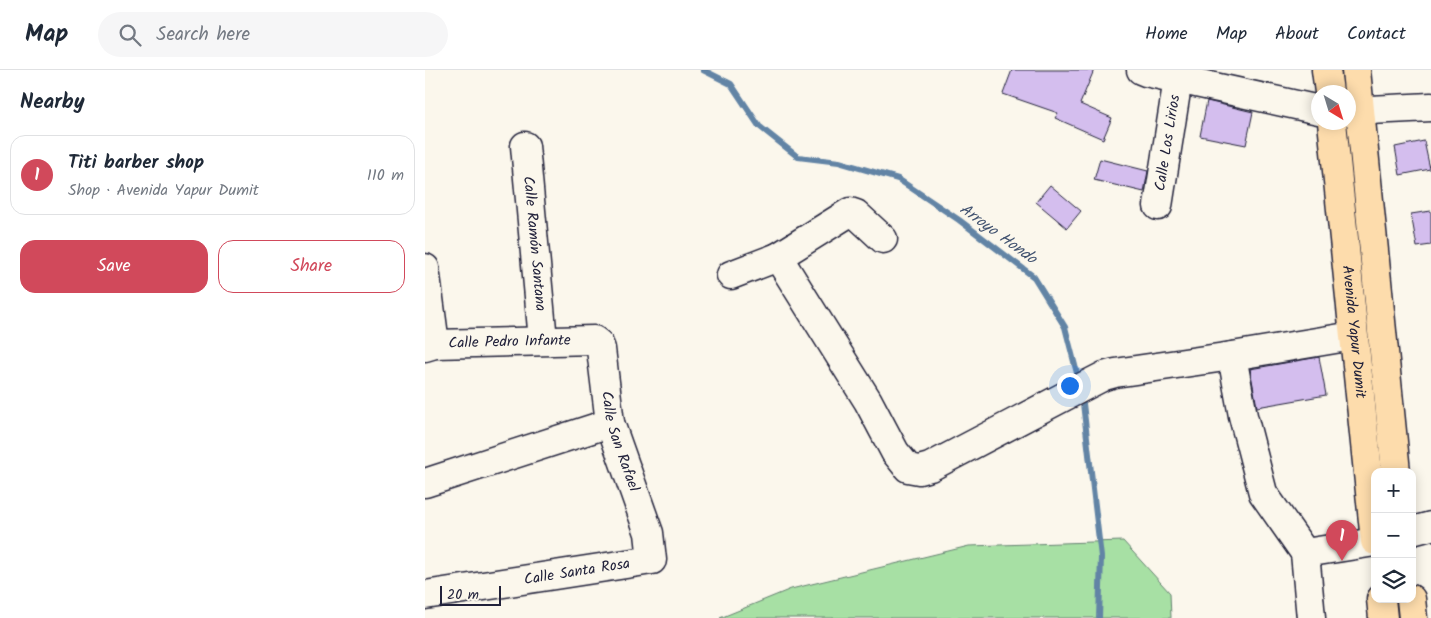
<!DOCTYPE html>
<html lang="en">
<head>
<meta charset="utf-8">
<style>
	body { margin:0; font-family:Kalam,sans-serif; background:#f6f6f7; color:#1f2937 }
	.controls { position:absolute; right:15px; bottom:15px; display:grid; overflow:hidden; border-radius:10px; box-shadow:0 2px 12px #0003 }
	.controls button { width:45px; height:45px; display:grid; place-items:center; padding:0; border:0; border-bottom:1px solid #e0e1e3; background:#fff; color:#1f2937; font:25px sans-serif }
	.compass { position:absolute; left:886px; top:15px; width:45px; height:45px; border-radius:50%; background:#fff; box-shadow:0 2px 12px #0003; rotate:142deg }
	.scale { position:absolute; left:15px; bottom:12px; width:61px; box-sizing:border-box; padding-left:5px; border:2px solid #22223b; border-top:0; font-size:14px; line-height:18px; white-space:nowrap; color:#22223b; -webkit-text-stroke:4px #fbf7ec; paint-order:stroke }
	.you { position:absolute; left:644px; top:315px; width:18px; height:18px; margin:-12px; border:4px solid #fff; border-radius:50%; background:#1a73e8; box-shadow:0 0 0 8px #1a73e833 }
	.badge { display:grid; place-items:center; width:32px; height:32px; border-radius:50%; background:#d1495b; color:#fff; font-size:16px; font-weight:700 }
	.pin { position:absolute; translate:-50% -41px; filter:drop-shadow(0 1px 2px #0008) }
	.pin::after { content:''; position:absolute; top:26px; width:18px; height:15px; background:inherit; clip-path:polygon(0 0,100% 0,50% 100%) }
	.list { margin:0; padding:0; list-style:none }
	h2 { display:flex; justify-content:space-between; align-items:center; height:65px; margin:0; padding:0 20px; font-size:21px }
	h2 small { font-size:16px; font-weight:400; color:#747a83 }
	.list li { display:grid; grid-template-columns:32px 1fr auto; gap:15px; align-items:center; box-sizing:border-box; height:80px; margin:0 10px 10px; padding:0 10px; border:1px solid #e0e1e3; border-radius:15px }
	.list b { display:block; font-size:19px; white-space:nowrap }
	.list p { margin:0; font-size:16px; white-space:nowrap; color:#747a83 }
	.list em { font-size:16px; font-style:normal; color:#747a83 }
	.actions { display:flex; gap:10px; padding:15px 20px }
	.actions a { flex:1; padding:11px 0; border:1px solid #d1495b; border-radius:15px; text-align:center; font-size:18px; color:#d1495b }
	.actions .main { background:#d1495b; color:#fff }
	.icon { flex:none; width:28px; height:28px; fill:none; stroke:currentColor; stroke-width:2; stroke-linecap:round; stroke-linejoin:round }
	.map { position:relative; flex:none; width:1006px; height:548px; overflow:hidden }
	header { display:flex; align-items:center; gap:30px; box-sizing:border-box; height:70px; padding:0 25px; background:#fff; border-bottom:1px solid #e0e1e3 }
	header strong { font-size:24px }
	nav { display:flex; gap:28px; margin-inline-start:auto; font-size:18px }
	.search { width:350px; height:45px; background:#f6f6f7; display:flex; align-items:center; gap:12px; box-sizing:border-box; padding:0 18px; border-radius:28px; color:#747a83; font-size:19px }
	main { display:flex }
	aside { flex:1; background:#fff }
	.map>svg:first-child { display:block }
</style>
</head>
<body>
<header>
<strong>Map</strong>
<div class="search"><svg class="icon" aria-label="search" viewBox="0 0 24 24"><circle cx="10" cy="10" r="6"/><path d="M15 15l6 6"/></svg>Search here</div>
<nav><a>Home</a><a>Map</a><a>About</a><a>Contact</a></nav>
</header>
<main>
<aside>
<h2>Nearby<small></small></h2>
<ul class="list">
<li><span class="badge">1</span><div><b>Titi barber shop</b><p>Shop · Avenida Yapur Dumit</p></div><em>110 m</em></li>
</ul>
<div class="actions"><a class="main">Save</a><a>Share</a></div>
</aside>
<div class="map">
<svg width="1006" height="548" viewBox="0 0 1006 548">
	<rect width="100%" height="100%" fill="#fbf7ec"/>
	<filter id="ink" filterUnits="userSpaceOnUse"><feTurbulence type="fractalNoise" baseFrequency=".02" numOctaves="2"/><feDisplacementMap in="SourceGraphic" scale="10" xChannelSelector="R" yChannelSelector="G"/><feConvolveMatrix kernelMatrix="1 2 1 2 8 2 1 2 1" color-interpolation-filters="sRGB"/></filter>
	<g filter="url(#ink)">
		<path fill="#a7e0a4" stroke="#648170" d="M698,471L745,523L746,548H295L366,519L544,476Z"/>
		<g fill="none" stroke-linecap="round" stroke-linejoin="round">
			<path stroke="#6284a5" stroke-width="6" d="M278,0L306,14L334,56L373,87L414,92L473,109L534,150L609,207L640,257L654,311
				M657,325L676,487L674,548"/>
		</g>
		<path fill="#d4beee" stroke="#22223b" d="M587,0H669L655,34L687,48L678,69L630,48L633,43L578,24Z
			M782,31L828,42L821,75L775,66Z
			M999,71L1005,99L975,105L970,77Z
			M675,89L723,101L719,122L669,110Z
			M625,115L656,141L642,158L611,132Z
			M1006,141V175L992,177L986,144Z
			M894,287L901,325L832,337L825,299Z"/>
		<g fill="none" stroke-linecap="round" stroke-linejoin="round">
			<g stroke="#22223b" stroke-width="31">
				<g id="minor">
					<path d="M716,0L721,2L894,40"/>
					<path d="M924,41L1006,37"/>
					<path id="s1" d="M100,76L118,270"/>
					<path id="s2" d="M733,136L753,9"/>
					<path d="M353,187L425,142L431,144L458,169"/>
					<path d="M0,198L10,274"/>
					<path d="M306,205L353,187L443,331L470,382L483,398L494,400L505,397L646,323L679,306L690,303L807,286L928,266"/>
					<path id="s3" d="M0,277L10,274L169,270L174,274L176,279L185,353L224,463L227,490L0,525"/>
					<path d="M807,286L818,346L838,423L880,483"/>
					<path d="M0,413L185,353"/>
					<path d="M987,461L1006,456"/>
					<path d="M886,548L880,483L950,472"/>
				</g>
			</g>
			<g stroke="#22223b" stroke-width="31">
				<g id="major">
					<path d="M901,0L904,22"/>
					<path d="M931,0L971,402"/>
					<path id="s4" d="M907,52L950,471"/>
					<path d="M956,529L958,548"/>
					<path d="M986,529L988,548"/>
				</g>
			</g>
			<use href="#minor" stroke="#fbf7ec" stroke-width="28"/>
			<use href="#major" stroke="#fddcac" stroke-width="28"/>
		</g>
	</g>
	<g text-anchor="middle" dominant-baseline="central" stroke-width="4" stroke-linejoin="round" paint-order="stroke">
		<g font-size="15" fill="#22223b" stroke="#fbf7ec">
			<text stroke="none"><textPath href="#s2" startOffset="64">Calle Los Lirios</textPath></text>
			<text stroke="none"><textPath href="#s1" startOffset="98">Calle Ramón Santana</textPath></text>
			<text stroke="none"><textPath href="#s4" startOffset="211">Avenida Yapur Dumit</textPath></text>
			<text stroke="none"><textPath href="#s3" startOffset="85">Calle Pedro Infante</textPath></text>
			<text stroke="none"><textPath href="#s3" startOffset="276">Calle San Rafael</textPath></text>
			<text transform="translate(152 502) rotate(-9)">Calle Santa Rosa</text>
		</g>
		<g font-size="16" font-style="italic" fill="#425370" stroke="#fbf7ec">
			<text transform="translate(573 164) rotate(36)">Arroyo Hondo</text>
		</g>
	</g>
</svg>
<div class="controls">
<button>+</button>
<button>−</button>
<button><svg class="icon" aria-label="layers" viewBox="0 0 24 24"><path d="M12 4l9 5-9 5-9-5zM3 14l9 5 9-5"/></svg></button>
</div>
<svg class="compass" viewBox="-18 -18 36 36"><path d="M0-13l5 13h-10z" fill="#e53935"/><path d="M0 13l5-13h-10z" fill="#747a83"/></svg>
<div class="scale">20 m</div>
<div class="you"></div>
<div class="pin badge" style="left:917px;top:491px">1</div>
</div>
</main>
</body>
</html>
